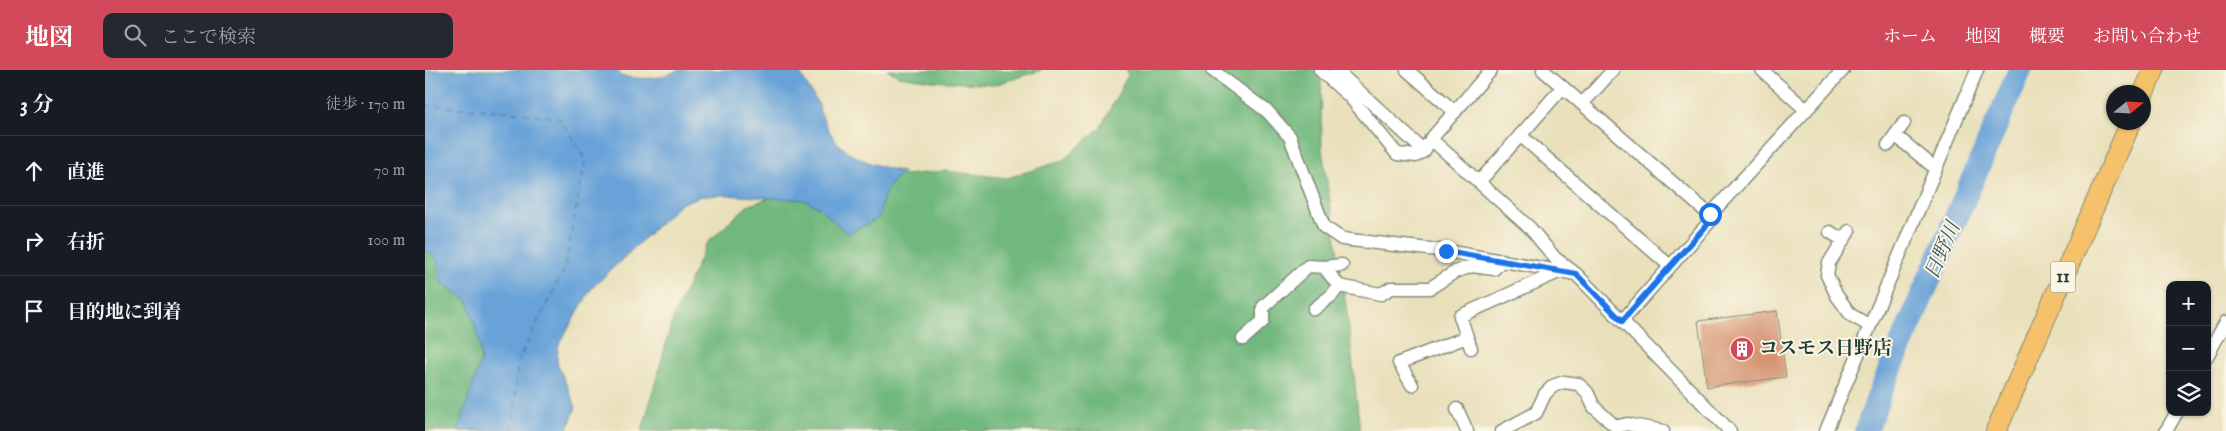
<!DOCTYPE html>
<html lang="ja">
<head>
<meta charset="utf-8">
<style>
	body { margin:0; font-family:"IM FELL English","Noto Serif JP",serif; background:#242831; color:#f1f3f6 }
	.controls { position:absolute; right:15px; bottom:15px; display:grid; overflow:hidden; border-radius:10px; box-shadow:0 1px 4px #0004 }
	.controls button { width:45px; height:45px; display:grid; place-items:center; padding:0; border:0; border-bottom:1px solid #363941; background:#171b24; color:#f1f3f6; font:25px sans-serif }
	.compass { position:absolute; left:1681px; top:15px; width:45px; height:45px; border-radius:50%; background:#171b24; box-shadow:0 1px 4px #0004; rotate:72deg }
	.stop { position:absolute; width:15px; height:15px; margin:-11px; border:4px solid #1a73e8; border-radius:50%; background:#fff }
	.stop.end { background:#1a73e8; border-color:#fff; box-shadow:0 1px 5px #0008 }
	.list { margin:0; padding:0; list-style:none }
	h2 { display:flex; justify-content:space-between; align-items:center; height:65px; margin:0; padding:0 20px; font-size:21px }
	h2 small { font-size:16px; font-weight:400; color:#9ea1a6 }
	.list li { display:grid; grid-template-columns:32px 1fr auto; gap:15px; align-items:center; box-sizing:border-box; height:70px; padding:0 20px; border-top:1px solid #363941 }
	.list b { display:block; font-size:19px; white-space:nowrap }
	.list em { font-size:16px; font-style:normal; color:#9ea1a6 }
	.icon { flex:none; width:28px; height:28px; fill:none; stroke:currentColor; stroke-width:2; stroke-linecap:round; stroke-linejoin:round }
	.map { position:relative; flex:none; width:1801px; height:361px; overflow:hidden }
	header { display:flex; align-items:center; gap:30px; box-sizing:border-box; height:70px; padding:0 25px; background:#d1495b; color:#fff }
	header strong { font-size:24px }
	nav { display:flex; gap:28px; margin-inline-start:auto; font-size:18px }
	.search { width:350px; height:45px; background:#242831; display:flex; align-items:center; gap:12px; box-sizing:border-box; padding:0 18px; border-radius:10px; color:#9ea1a6; font-size:19px }
	main { display:flex }
	aside { flex:1; background:#171b24 }
	.map>svg:first-child { display:block }
</style>
</head>
<body>
<header>
<strong>地図</strong>
<div class="search"><svg class="icon" aria-label="search" viewBox="0 0 24 24"><circle cx="10" cy="10" r="6"/><path d="M15 15l6 6"/></svg>ここで検索</div>
<nav><a>ホーム</a><a>地図</a><a>概要</a><a>お問い合わせ</a></nav>
</header>
<main>
<aside>
<h2>3 分<small>徒歩 · 170 m</small></h2>
<ul class="list">
<li><svg class="icon" aria-label="ahead" viewBox="0 0 24 24"><path d="M12 20V5M6 11l6-6 6 6"/></svg><div><b>直進</b></div><em>70 m</em></li>
<li><svg class="icon" aria-label="right" viewBox="0 0 24 24"><path d="M7 20v-9h11M14 6l5 5-5 5"/></svg><div><b>右折</b></div><em>100 m</em></li>
<li><svg class="icon" aria-label="arrive" viewBox="0 0 24 24"><path d="M6 21V4h12l-3 4 3 4H6"/></svg><div><b>目的地に到着</b></div></li>
</ul>
</aside>
<div class="map">
<svg width="1801" height="361" viewBox="0 0 1801 361">
	<rect width="100%" height="100%" fill="#fcf5e5"/>
	<filter id="ink" filterUnits="userSpaceOnUse"><feTurbulence type="fractalNoise" baseFrequency=".02" numOctaves="2"/><feDisplacementMap in="SourceGraphic" scale="10" xChannelSelector="R" yChannelSelector="G"/><feConvolveMatrix kernelMatrix="1 2 1 2 8 2 1 2 1" color-interpolation-filters="sRGB"/></filter>
	<filter id="wash" filterUnits="userSpaceOnUse"><feTurbulence type="fractalNoise" baseFrequency=".0096" numOctaves="4" result="noise"/><feDisplacementMap in="SourceGraphic" scale="20" xChannelSelector="R" yChannelSelector="G"/><feGaussianBlur stdDeviation="1.12" result="paint"/><feColorMatrix in="noise" values="0 0 0 0 0 0 0 0 0 0 0 0 0 0 0 0 0 1.4 0 .05"/><feComposite in="paint" operator="in"/></filter>
	<g filter="url(#wash)">
		<rect width="100%" height="100%" fill="#e9e0bb"/>
		<path fill="#71b87e" stroke="#487a59" d="M462,0H617L569,15L507,11L474,6Z
			M701,0H890L896,11L897,79L923,249L935,361H217L248,248L282,173L322,136L379,115L520,101L582,108L637,91L675,58L703,5Z
			M105,111L43,361H0V127Z"/>
		<path fill="#67a2d8" stroke="#437086" d="M0,0H193L195,6C216,9 234,11 252,0H373L395,37L394,40C399,50 404,63 411,71C429,91 454,96 478,102C460,116 458,125 454,148L422,164L395,138L380,130L298,125L277,126L255,134L166,219L133,276L132,292L151,337L142,361H33L56,289L54,270L43,231L16,213L12,190L0,178Z"/>
		<g fill="none" stroke-linecap="round" stroke-linejoin="round">
			<path stroke="#67a2d8" stroke-width="24" d="M1441,361L1455,323L1595,0"/>
			<path stroke="#355b65" stroke-width="1" stroke-dasharray="6 5" stroke-linecap="butt" d="M0,35L89,42L134,48L161,89L139,200L93,291L88,361"/>
		</g>
		<g id="blocks">
			<path fill="#d69573" d="M1352,241L1361,307L1282,317L1273,251Z"/>
		</g>
	</g>
	<g filter="url(#ink)">
		<use href="#blocks" fill-opacity="0" stroke="#848e78" stroke-width="1"/>
		<g fill="none" stroke-linecap="round" stroke-linejoin="round">
			<g stroke="#848e78" stroke-width="15">
				<path id="minor" d="M787,0L843,42L865,67L899,157L917,169L1021,181L1151,204
					M895,0L925,27L972,84L991,86L999,81
					M911,0L999,81L1006,69L1066,0
					M982,0L1030,42
					M1118,0L1285,145
					M1337,0L1381,40
					M1157,34L1188,0
					M1095,65L1245,196
					M1470,65L1511,99
					M1006,69L1105,158L1130,188L1151,204L1305,361
					M1463,75L1479,53
					M1054,112L1138,17
					M1424,161L1404,193L1402,205L1412,226L1426,245L1445,256
					M1405,162L1418,170
					M899,197L917,195
					M889,239L907,225L914,216L956,224L966,218H1005L1030,202L1047,196L1069,199L1077,190
					M1197,251L1288,148L1285,145L1418,0
					M1042,267L1035,246L1136,201
					M818,269L838,251V237L883,196L899,197L914,216
					M1782,286L1801,252
					M987,315L974,293L1042,267L1046,278
					M1032,339L1042,361
					M1077,361L1111,343L1120,324L1128,316L1139,312L1153,314L1162,322L1169,337L1191,357L1202,354L1238,361
					M1401,361L1552,0
					M1741,361L1752,342"/>
			</g>
			<g stroke="#848e78" stroke-width="22">
				<path id="primary" d="M1718,24L1729,0
					M1571,361L1706,52"/>
			</g>
			<use href="#minor" stroke="#fff" stroke-width="12"/>
			<use href="#primary" stroke="#f5c16b" stroke-width="20"/>
		</g>
	</g>
	<g fill="none" stroke-linecap="round" stroke-linejoin="round" filter="url(#ink)">
		<path stroke="#1a73e8" stroke-width="6" d="M1021,181L1151,204L1197,251L1288,148L1285,144"/>
	</g>
	<defs>
		<g id="building-disc" transform="scale(1.25)"><circle r="9.5" fill="#d1495b" stroke="#fcf5e5"/><path d="M-4-6H4V6H1V3H-1V6H-4ZM-2.5-4.3h1.7v1.8h-1.7ZM.8-4.3h1.7v1.8H.8ZM-2.5-1h1.7V.8h-1.7ZM.8-1h1.7V.8H.8Z" fill="#fff"/></g>
	</defs>
	<g fill-rule="evenodd">
		<use href="#building-disc" x="1317" y="279"/>
	</g>
	<g text-anchor="middle" dominant-baseline="central" stroke-width="4" stroke-linejoin="round" paint-order="stroke">
		<rect fill="#fcf5e5" stroke="#617469" stroke-width="1" x="1625.5" y="191.5" width="25" height="31" rx="4"/>
		<g font-size="18" font-weight="bold" fill="#1f3d34">
			<text x="1638" y="207">11</text>
		</g>
		<g font-size="19" font-weight="bold" fill="#1f3d34" stroke="#fcf5e5" text-anchor="start">
			<text x="1334" y="279">コスモス日野店</text>
		</g>
		<g font-size="20" font-style="italic" fill="#355b65" stroke="#fcf5e5">
			<text transform="translate(1518 181) rotate(-67)">日野川</text>
		</g>
	</g>
</svg>
<div class="controls">
<button>+</button>
<button>−</button>
<button><svg class="icon" aria-label="layers" viewBox="0 0 24 24"><path d="M12 4l9 5-9 5-9-5zM3 14l9 5 9-5"/></svg></button>
</div>
<svg class="compass" viewBox="-18 -18 36 36"><path d="M0-13l5 13h-10z" fill="#e53935"/><path d="M0 13l5-13h-10z" fill="#9ea1a6"/></svg>
<div class="stop" style="left:1285px;top:144px"></div>
<div class="stop end" style="left:1021px;top:181px"></div>
</div>
</main>
</body>
</html>
